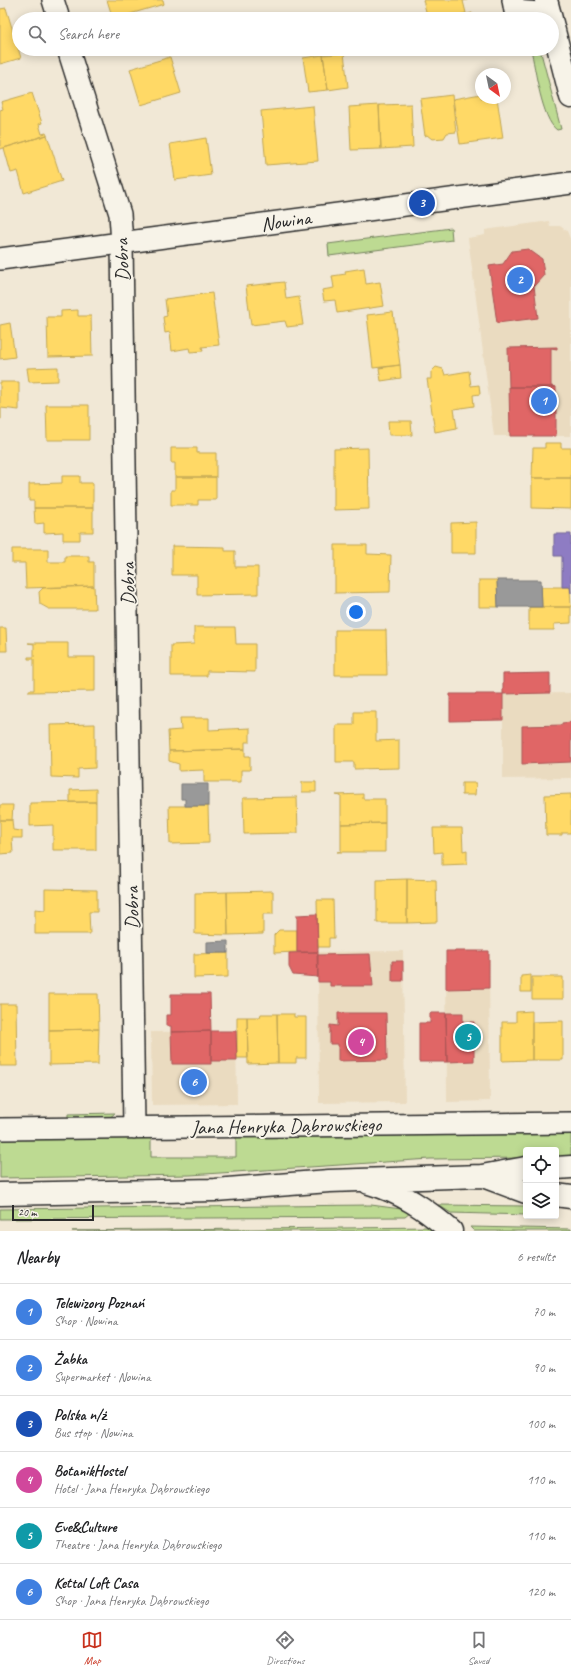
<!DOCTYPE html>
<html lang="en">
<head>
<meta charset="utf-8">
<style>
	body { margin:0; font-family:Caveat,sans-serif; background:#f6f6f6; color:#202124 }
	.controls { position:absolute; right:12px; bottom:12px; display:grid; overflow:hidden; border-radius:4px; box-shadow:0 2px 10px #0003 }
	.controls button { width:36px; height:36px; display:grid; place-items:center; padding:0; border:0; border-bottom:1px solid #e0e0e0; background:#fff; color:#202124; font:20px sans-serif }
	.compass { position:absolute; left:475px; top:68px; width:36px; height:36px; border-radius:50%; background:#fff; box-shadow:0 2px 10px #0003; rotate:147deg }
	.scale { position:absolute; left:12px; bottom:10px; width:82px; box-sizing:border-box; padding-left:4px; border:2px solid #2b2b2b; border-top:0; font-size:11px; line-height:14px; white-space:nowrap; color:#2b2b2b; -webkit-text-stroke:3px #f7f3e8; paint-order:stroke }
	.you { position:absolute; left:356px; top:612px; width:14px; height:14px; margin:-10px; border:3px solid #fff; border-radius:50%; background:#1a73e8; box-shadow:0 0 0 6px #1a73e833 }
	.badge { display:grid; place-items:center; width:26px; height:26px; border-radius:50%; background:#c8321e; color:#fff; font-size:13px; font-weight:700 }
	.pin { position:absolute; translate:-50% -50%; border:2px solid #fff; box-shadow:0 1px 4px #0006 }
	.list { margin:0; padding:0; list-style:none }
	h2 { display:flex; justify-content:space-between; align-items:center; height:52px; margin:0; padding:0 16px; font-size:17px }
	h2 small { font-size:13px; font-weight:400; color:#757577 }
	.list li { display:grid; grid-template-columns:26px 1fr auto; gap:12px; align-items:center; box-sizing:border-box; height:56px; padding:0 16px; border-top:1px solid #e0e0e0 }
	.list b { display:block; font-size:15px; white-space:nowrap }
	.list p { margin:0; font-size:13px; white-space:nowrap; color:#757577 }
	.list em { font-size:13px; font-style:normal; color:#757577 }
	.icon { flex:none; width:22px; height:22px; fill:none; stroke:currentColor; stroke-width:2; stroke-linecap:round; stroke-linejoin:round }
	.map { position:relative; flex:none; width:571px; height:1231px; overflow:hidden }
	.search { position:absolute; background:#fff; box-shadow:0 2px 10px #0003; left:12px; right:12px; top:12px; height:44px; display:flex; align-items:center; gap:10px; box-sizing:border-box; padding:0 14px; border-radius:22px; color:#757577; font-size:15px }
	.sheet { height:388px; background:#fff }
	nav { display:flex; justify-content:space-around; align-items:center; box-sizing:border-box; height:56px; border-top:1px solid #e0e0e0; background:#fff; font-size:11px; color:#757577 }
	nav a { display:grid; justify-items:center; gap:2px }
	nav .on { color:#c8321e }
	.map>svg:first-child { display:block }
</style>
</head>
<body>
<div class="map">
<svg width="571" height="1231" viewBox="0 0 571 1231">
	<rect width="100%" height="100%" fill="#f1e8d6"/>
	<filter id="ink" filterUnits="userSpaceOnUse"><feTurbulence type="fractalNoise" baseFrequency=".025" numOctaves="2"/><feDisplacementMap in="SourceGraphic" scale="8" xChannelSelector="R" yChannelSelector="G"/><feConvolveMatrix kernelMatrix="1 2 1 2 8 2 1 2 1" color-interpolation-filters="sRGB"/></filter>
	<g filter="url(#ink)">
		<path fill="#eadbc0" d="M549,221L550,226H560L567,231L571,241V436H494L468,238L485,235V230Z
			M571,693V778L503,779V694Z
			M403,951L405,1102L319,1103L318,952Z
			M446,951H489L490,1101L447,1102Z
			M236,1031L237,1104L152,1105L151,1032Z"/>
		<path fill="#bdda92" stroke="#74825e" d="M531,49H540L561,129L557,130C542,120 535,68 531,49Z
			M451,228L452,240L329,256L328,244Z
			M115,1113L107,1120L68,1123V1114Z
			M571,1129V1158H556V1150H526V1158L430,1159L190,1175L0,1178V1136L151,1134V1157H236V1133Z
			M371,1205L401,1209L410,1213L405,1217L0,1219V1209Z
			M438,1205L526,1206V1215L451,1213Z
			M434,1227L438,1231H72Z
			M470,1227L571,1229V1231H474Z"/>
		<path fill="#ffd966" stroke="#bfa554" d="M107,0H163L164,4L113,19Z
			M423,0H467L463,1L466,13L445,19H428Z
			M6,8L21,58L0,64V9Z
			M472,13L473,19H447Z
			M344,53L348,87L328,90L323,55Z
			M323,55L328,90L308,92L303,58Z
			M170,57L181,93L141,105L130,69Z
			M32,93L42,123L39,124L42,134L46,133L47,135L0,149V110L3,109L1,102Z
			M481,94V98H497L503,138L460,144L453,99Z
			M452,95L456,132L447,133L444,138L432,139L427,135L425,136L420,99Z
			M411,104L413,147L381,149L379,105Z
			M379,105L381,149L351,150L349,107Z
			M313,106L318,161L266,165L261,111Z
			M47,135L62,181L24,193L18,171L11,173L4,148Z
			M206,138L211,175L175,180L170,144Z
			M364,268L366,284L380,282L384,306L337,313L335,300L324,301L322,290L334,288L332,276L346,274L345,271Z
			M284,282L286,299L299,297L303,325L287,327L285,321L251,325L246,286Z
			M212,293L219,345L202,347L203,351L190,352L189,348L172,351L170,332L165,333L163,317L167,316L165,299Z
			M78,310V316H91L92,356L48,357L47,317H61V311Z
			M393,312L400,365L373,368L367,315Z
			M10,323L15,357L0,359V325Z
			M400,365L401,378L381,381L379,368Z
			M58,367V381L29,382L27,368Z
			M436,367L443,369L445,375L469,371L471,386L479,385L480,394L473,395L474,406L454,409L457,428L435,432L427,379H431V372Z
			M0,382H19V410L1,408V419H0Z
			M46,405H89V440H47Z
			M388,421H411L412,435H389Z
			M545,443H561V448H571V478H532L533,448H545Z
			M171,448H197V453H216V477H175V463H171Z
			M368,448L369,509L334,510V449Z
			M62,476H80V483H93V508H34V501H29V484L62,483Z
			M175,477H216V500H198V505H171V490H175Z
			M532,478H571V509L532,508Z
			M34,508H93V532H80V540H63V532L44,533V523L35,524Z
			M476,522V553H451V523Z
			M335,545H367V554L391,555L390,592L335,593Z
			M172,546L225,547V551H235V567H258V594L197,595V575H172Z
			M12,549H48V562H65V556H89V562H94V586L26,588L25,563H12Z
			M479,580H497L498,607H479Z
			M94,586L95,609H49L40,604L39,592L43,588Z
			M541,587H570L571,607H542Z
			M529,607H571V623L554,624V630H529Z
			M194,627H235L236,644H255V672L207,671V676H171V645L194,644Z
			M0,628H6L7,651H0Z
			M335,630H386L387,675H335Z
			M28,643H68V657H95V691L29,692V690H34V659H28V657H34V644Z
			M354,712H376V741L399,740V768L354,769V762H336V725H354Z
			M180,718H209V730L250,728V742H245V749L169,751L168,731L181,730Z
			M95,724V768L78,769V778L51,777L50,725Z
			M245,749V756H250V770H241V782H204V770L179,771V764L169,761V751Z
			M302,782H316V792H302Z
			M462,783H476L475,795H462Z
			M96,789V802H70V790Z
			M363,794V799H385V823L341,824V796L336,795Z
			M571,794V833H562V835H546L545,795Z
			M297,797L298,833L244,834L243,798Z
			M96,802V850H53V825L30,826V803Z
			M0,805H13L12,820H0Z
			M169,806H208L209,843L170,844Z
			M0,820H12L13,830L22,831V838H12L13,853L0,854Z
			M385,823V852H337L341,851V824Z
			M433,828H462L463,851L467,850V864L442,865V852L434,853Z
			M407,879L436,880L437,922L407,923Z
			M407,879V923H377V880Z
			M45,889L97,890V912H89L90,934H35V909L45,910Z
			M273,891V914H263V934L228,935L227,892Z
			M227,892L228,935L195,934V893Z
			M317,900H333L334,938H329V947H318Z
			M279,930H297V952L274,953V935Z
			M228,953V977L194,978V954Z
			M531,975V992H521V976Z
			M532,977H563V999H532Z
			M49,994H98L99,1029L49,1030Z
			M0,1004H16L17,1066H0Z
			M532,1011V1060L502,1061V1022H516V1012Z
			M261,1014H277L278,1063L248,1064L247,1017H260Z
			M277,1014H294V1017H306V1058H296V1063H278Z
			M237,1017H247L248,1058H237Z
			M563,1021V1060H532V1022Z
			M99,1029L98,1064L49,1065V1030Z"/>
		<path fill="#e06666" stroke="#aa5454" d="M528,249L542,259L544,275L534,286L538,318L497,323L489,266L503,264L512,251Z
			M557,347V349L551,348V386L556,387H509L508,348Z
			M509,387H556V436H510Z
			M550,673V693L503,694V674Z
			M450,694H503V720L450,721Z
			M571,722V762L522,764V726L562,725V723Z
			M317,914L318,952H297V915Z
			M446,951H489V988L446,989Z
			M318,952V977L293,975L289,967V953Z
			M370,954L373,986H330V982H318L317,955Z
			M392,961H403V981H392Z
			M171,994H210L211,1031L171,1032V1026H166V1015H171Z
			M338,1013H386L387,1060L338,1061V1044H330V1025L338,1026Z
			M430,1013H446L447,1062H419V1023H430Z
			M446,1013H463V1022H474V1061L447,1062Z
			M211,1031V1064H172L171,1032Z
			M211,1031H236L237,1061H211Z"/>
		<path fill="#8e7cc3" stroke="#706495" d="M554,534H571V593L570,587H562V556H554Z"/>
		<path fill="#999" stroke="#787878" d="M497,580H541L542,607H498Z
			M181,784H208V806H185V799H181Z
			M228,941V953H207V942Z"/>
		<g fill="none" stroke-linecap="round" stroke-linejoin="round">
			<g stroke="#2b2b2b" stroke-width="24">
				<path id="street" d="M53,0L59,19
					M513,0L515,11L550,14
					M68,49L120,214L122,243L134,1128
					M0,259L571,183
					M0,1129L571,1123"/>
			</g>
			<g stroke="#2b2b2b" stroke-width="25">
				<path id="secondary" d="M546,0L551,19
					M552,23L571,97
					M556,1168L571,1167
					M483,1176L526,1192
					M369,1183C401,1192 426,1209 451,1231
					M0,1194L215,1190L329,1181L482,1176L526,1168
					M556,1195L571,1197"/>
			</g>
			<use href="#street" stroke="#f7f3e8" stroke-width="21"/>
			<use href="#secondary" stroke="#f7f3e8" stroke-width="22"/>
		</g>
	</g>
	<g text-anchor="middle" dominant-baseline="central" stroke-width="4" stroke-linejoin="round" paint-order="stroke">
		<g font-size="20" fill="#2b2b2b" stroke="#f7f3e8">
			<text transform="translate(286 221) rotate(-8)">Nowina</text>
			<text transform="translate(122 260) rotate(-92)">Dobra</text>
			<text transform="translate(128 584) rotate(-91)">Dobra</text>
			<text transform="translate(132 908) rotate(-91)">Dobra</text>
			<text transform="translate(286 1126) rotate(-1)">Jana Henryka Dąbrowskiego</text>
		</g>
	</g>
</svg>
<div class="controls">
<button><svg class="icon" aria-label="locate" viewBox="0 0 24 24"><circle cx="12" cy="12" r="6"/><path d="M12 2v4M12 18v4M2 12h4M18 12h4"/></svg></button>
<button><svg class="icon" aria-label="layers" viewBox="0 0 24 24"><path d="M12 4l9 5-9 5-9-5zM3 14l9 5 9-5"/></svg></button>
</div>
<svg class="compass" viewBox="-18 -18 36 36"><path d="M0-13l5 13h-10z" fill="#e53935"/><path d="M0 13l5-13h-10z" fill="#757577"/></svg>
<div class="scale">20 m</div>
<div class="you"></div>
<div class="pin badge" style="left:544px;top:401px;background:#3f7fe0">1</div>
<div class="pin badge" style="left:520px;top:280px;background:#3f7fe0">2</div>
<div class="pin badge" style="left:422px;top:203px;background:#1a4fb4">3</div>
<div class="pin badge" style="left:361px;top:1042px;background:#d1479c">4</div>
<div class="pin badge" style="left:468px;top:1037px;background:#0f9aa8">5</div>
<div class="pin badge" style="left:194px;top:1082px;background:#3f7fe0">6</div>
<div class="search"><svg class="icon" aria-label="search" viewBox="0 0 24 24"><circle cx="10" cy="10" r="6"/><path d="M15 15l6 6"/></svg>Search here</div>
</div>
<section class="sheet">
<h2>Nearby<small>6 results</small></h2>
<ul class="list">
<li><span class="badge" style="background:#3f7fe0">1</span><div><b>Telewizory Poznań</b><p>Shop · Nowina</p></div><em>70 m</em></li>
<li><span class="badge" style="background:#3f7fe0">2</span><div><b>Żabka</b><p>Supermarket · Nowina</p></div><em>90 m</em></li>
<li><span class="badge" style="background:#1a4fb4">3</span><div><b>Polska n/ż</b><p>Bus stop · Nowina</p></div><em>100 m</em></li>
<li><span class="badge" style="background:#d1479c">4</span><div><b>BotanikHostel</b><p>Hotel · Jana Henryka Dąbrowskiego</p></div><em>110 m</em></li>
<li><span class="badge" style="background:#0f9aa8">5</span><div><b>Eve&amp;Culture</b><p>Theatre · Jana Henryka Dąbrowskiego</p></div><em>110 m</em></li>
<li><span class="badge" style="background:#3f7fe0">6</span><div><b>Kettal Loft Casa</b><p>Shop · Jana Henryka Dąbrowskiego</p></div><em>120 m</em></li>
</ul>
</section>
<nav>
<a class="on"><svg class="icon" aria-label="map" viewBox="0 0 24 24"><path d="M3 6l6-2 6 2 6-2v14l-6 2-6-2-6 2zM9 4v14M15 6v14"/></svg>Map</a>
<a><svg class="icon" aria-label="directions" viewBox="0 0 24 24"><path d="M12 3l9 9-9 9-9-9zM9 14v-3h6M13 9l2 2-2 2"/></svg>Directions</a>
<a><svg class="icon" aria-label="saved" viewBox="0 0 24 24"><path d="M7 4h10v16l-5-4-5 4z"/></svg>Saved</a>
</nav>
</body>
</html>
